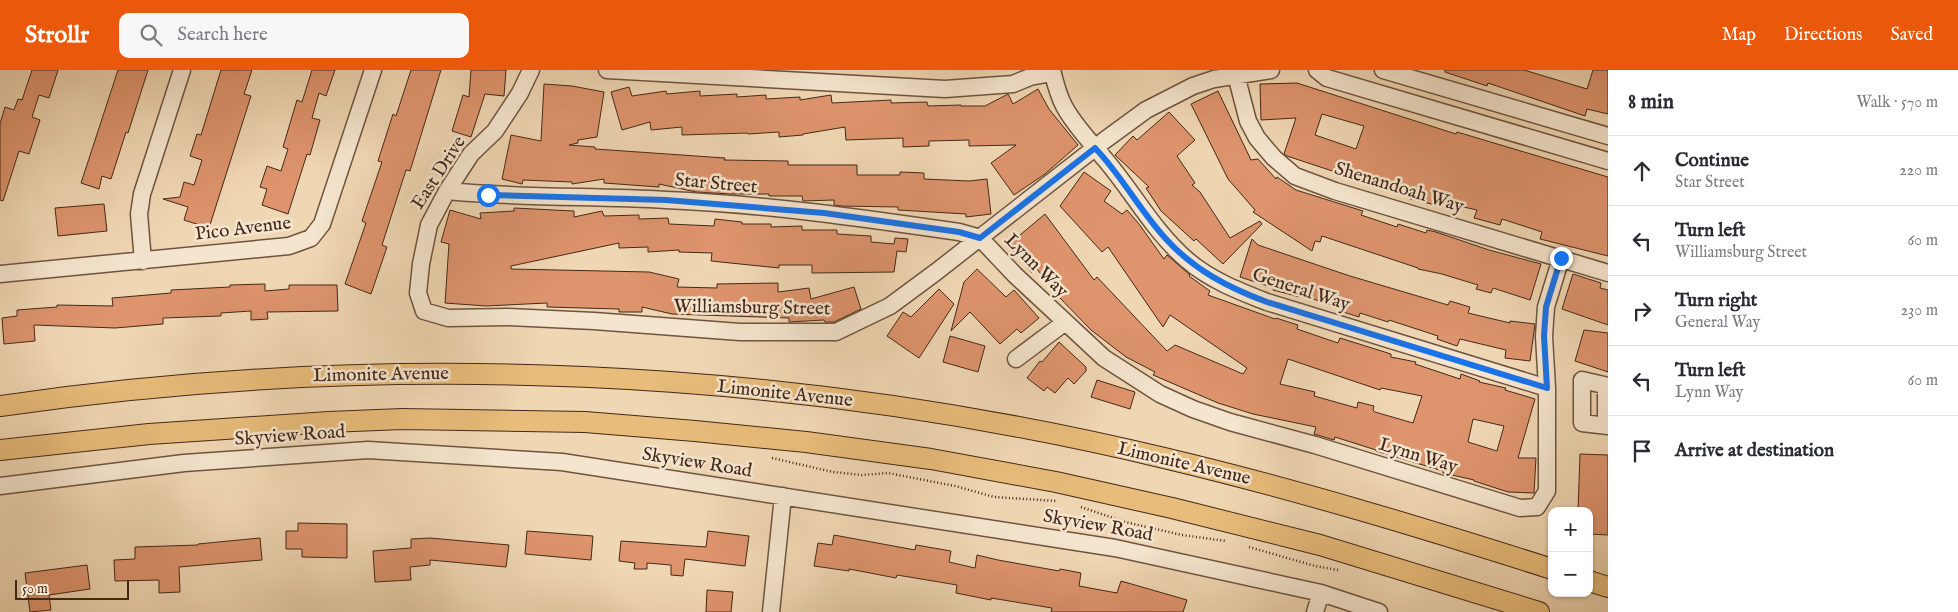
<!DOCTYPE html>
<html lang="en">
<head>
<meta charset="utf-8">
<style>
	body { margin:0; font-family:"IM FELL English",serif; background:#f7f7f7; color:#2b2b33 }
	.controls { position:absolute; right:15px; bottom:15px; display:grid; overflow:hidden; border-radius:10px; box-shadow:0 1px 4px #0004 }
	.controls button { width:45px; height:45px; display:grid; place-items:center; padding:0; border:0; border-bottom:1px solid #e1e1e2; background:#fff; color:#2b2b33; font:25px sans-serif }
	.scale { position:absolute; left:15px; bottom:12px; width:114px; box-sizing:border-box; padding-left:5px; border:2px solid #43281a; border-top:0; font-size:14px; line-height:18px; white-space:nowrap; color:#43281a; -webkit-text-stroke:4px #f5e5ce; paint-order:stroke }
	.stop { position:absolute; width:15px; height:15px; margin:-11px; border:4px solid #1a73e8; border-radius:50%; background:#fff }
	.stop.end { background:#1a73e8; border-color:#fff; box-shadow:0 1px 5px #0008 }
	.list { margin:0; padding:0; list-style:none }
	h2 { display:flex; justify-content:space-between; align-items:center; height:65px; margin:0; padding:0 20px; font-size:21px }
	h2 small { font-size:16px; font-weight:400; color:#7c7c81 }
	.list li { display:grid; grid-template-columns:32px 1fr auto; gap:15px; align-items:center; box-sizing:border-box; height:70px; padding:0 20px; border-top:1px solid #e1e1e2 }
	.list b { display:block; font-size:19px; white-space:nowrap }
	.list p { margin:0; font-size:16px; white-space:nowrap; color:#7c7c81 }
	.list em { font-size:16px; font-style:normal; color:#7c7c81 }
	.icon { flex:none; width:28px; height:28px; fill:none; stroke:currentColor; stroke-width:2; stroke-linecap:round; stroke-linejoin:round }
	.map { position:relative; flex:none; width:1608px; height:542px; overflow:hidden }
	header { display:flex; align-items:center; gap:30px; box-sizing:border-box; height:70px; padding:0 25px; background:#ea580c; color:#fff }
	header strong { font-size:24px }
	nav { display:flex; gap:28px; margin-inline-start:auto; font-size:18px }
	.search { width:350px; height:45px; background:#f7f7f7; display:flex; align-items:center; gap:12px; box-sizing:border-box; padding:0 18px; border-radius:10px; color:#7c7c81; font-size:19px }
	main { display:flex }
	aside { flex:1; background:#fff }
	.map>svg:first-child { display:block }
</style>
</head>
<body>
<header>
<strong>Strollr</strong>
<div class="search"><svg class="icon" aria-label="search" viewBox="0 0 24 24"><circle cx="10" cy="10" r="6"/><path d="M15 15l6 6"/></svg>Search here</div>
<nav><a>Map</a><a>Directions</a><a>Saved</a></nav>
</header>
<main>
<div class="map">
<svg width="1608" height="542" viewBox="0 0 1608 542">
	<rect width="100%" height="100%" fill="#f0d7b3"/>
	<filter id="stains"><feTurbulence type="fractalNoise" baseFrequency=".004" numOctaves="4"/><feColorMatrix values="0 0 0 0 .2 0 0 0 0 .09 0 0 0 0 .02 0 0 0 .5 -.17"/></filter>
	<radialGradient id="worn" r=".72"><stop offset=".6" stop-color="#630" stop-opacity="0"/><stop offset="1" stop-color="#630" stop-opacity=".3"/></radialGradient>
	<path fill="#de946d" stroke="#43281a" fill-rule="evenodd" d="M32,0H58L49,28L39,25L32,47L40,50L29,84L19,81L3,131L0,130V54L5,37L14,40L18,29L22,30Z
		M118,0H148L128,63L126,62L111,109L102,106L99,119L81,113Z
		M221,0H252L244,24L251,26L209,158L184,150L188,137L163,129L180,127L184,112L194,115L202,90L190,86L197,64L201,65Z
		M312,0H335L326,26L319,23L312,48L320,50L310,85L307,84L288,144L262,135L267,119L260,117L267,96L281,101L288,79L283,77L297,30L302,32Z
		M411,0H441L410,101L406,100L382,175L387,177L371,224L345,214L366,153L362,151L382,92L378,91L393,44L396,46Z
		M471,0H506L504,26L485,24L471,67L452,61L463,25L469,27Z
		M1445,0H1524L1587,19L1593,0H1608V44L1587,39L1585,46L1488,13L1487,16L1445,2Z
		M1297,13L1456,64L1457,62L1608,107V186L1540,169L1542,162L1502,149L1500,155L1474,148L1477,140L1437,131L1436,135L1410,129L1411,127L1287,86L1284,84L1296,48L1261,50L1260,14ZM1322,44L1364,56L1356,79L1315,65Z
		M544,14L572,16L604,22L597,67L578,70V73L569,75L595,77V79L725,88L724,90L788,91V95H857V105H900V102L924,103V109L969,111L987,109L991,144L966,147V144L898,140V137L842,136L834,135V130L803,131L802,126H769V124H730L696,122L659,114V117L604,113V109L572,114V112L523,110L522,114L502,109L511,65L541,71Z
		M629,17L632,26L666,21L667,24L700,21V26L737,24V27L766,25V29L800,27V30L831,25L832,33L891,30V33L927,32L928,36L961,35V36H985L1008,24L1013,34L1038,19L1049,39L1078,75L1045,104L1014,125L991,93L1016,75L969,76V70L929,71V76L903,77V68L846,70L845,57L803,64V65L779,67V62L748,64L747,63L682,65V57L651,60L650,52L622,60L611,22Z
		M1218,21L1251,90L1258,89L1276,109L1277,107L1296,120L1363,141L1361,145L1397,157L1398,154L1426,163L1427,160L1436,162L1489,180L1541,194L1530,230L1493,218L1491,223L1476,219L1478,215L1442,204L1418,199V198L1322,166L1320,172L1315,171L1312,181L1253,142L1255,140L1228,109L1191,34Z
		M1169,42L1195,70L1177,86L1195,113L1192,115L1200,122L1230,168L1260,151L1262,154L1223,194L1196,169L1194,171L1161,141L1146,118L1149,117L1115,85L1133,66L1137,70Z
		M1084,102L1111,121L1104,131L1122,144L1127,140L1139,154L1164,189L1167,185L1190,205L1189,206L1210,221L1208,225L1275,249L1276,248L1298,255L1297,259L1338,273L1340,268L1391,284V287L1416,292L1415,294L1460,309L1461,304L1480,311L1479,312L1506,318L1505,320L1535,329L1518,388H1536L1534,423L1508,422L1474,411V410L1443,403V401L1376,381V380L1335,367L1334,370L1314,364L1316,357L1253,344L1218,333L1153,305L1155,302L1126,287L1091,260L1057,225L1037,199L1032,203L1008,175L1045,144L1094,210L1097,207L1167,281L1175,275L1243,304L1247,298L1170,245L1163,257L1108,177L1102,182L1060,136ZM1288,289L1380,320L1381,318L1422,326L1413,353L1375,342L1373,340L1374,336L1358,332L1357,338L1314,326L1315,322L1280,314ZM1473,349L1504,356L1497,381L1468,372Z
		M104,134L107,161L58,166L55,138Z
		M514,138L574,141V147L602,141L604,146L639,145V149L668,148L669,154L714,156L715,149L742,152V154H771V157L802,156V160H837V164L871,166V172L894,174L895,168L908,169L906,182L897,181L894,202L812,203V195H779V198L711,191L712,183L679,182V180L648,182V177L619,178V173L511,196V199L649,202L679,209L677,217L717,218V214L778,213V222L809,218L811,229L854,217L861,239L834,252H825L824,250L789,252V248L672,244L642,237V242H619V239L547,237V233L486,236L445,233L449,174L441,172L450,140L481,149L480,143L514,141Z
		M1252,169L1258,175L1350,206L1448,235L1450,231L1470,237L1468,243L1510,253V251L1535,254L1530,291L1505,288L1506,280L1460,269L1457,276L1437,269L1438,266L1389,250L1388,252L1360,243L1359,247L1340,241L1341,238L1301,225L1300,227L1273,220L1274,218L1240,207Z
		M977,199L1006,227L1014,220L1039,248L1021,263L1017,259L1000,274L970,242L951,261L964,212Z
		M1573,204L1601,213L1600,218L1608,220V255L1562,239Z
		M265,214V221L289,219V215H337L338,241L267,242L268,249L251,250V241L221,243V246L163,248V254L115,258L34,255L35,271L4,274L2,248L17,246V240L57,237V235L113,236L112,228L171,223V220L230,217V215Z
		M939,219L954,234L919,288L887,266L903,242L911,247Z
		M1584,260L1608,263V302L1575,291Z
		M950,266L985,276L978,302L943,292Z
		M1059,272L1086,297V301L1074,314L1068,308L1055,323L1047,317L1044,321L1027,308L1040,291L1042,292Z
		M1097,310L1135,322L1130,339L1091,327Z
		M1580,384L1608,385V465L1589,464V441H1578Z
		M298,453L347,454V488L302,487V479H286V461H298Z
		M527,461L593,466L591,490L525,484Z
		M708,461L749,466L745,496L685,489L683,506L671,505V495L647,493V499H634L635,493L619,491L621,471L706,477Z
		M834,465L915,480L916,475L951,481L949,492L975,498L977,485L998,490L1059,501L1060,499L1081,503L1079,516L1117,523L1121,511L1187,530L1183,542H1051L1052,538L991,528V530L956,523L957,515L897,505L896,508L849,499V501L814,496L818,473L832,475Z
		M260,468L262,490L179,497L180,522L159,523V510L115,511L114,490L135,489V477L198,475V474Z
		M430,468L509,475L506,497L430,490V495L410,497L411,510L375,512L373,481L411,478V469Z
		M87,495L90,519L49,525L51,540L30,542L25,503Z
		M707,520L733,522L731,542H706Z"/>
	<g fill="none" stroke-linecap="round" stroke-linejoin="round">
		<g stroke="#6e5440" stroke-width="19">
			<path id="minor" d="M531,0L520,23L495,61L471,84L447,121L429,155L421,194L418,223L424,241L448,248L508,247L594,251L740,262H836L890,236L936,202L1105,70L1146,40L1193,16L1214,9L1271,0
				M607,0L945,19L1013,14L1030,7L1052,3
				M1052,0C1055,12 1058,25 1064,36C1074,55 1090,71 1103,87C1132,120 1153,161 1187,190C1210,210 1239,221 1267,232L1547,318
				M1317,0L1327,8L1608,91
				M1383,0L1608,66
				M1236,5L1248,51L1257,68L1274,88L1295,106L1335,121L1608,203
				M447,121C520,128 593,126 666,130C765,134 862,148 959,162L980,168L1015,205L1104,288L1160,324L1193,339L1230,352L1315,375L1520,438L1537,437L1547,421V318L1544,266L1546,237L1561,188
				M143,191L139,144L142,124L182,0
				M0,204L289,176L311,168L322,154L373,0
				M1016,289L1064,253
				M1606,316V355
				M1608,316L1582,310V353L1608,356
				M0,416L184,393L368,380L562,392L1115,478L1321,523L1379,542
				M771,542L783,426
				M1315,542L1321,523"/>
		</g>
		<g stroke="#43281a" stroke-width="22">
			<path id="major" d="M0,336C386,280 784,297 1164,388C1295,419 1423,458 1552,499
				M0,380L149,364L329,352L402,349L585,352L695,361L806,372L931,389L1056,412L1172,438L1320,475L1539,542
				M1589,511L1608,517"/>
		</g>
		<path stroke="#43281a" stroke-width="2.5" stroke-dasharray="1 2.5" stroke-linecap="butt" d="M772,388L833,402L862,405L888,403L955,416L994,427L1057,431
			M1081,437L1125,452L1182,465L1226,471
			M1249,477L1315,496L1338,500"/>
		<use href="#minor" stroke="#f5e5ce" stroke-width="16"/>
		<use href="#major" stroke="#e8bc7a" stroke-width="20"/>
	</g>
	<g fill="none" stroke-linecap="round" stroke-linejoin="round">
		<path stroke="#1a73e8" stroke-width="6" d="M488,125L666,130L824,143L959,162L980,168L1095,78C1122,106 1140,141 1166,169C1194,200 1229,218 1267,232L1547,318L1544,266L1546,237L1561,188"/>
	</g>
	<g text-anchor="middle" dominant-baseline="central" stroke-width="5" stroke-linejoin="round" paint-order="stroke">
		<g font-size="19" fill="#43281a" stroke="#f5e5ce">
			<text transform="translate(439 103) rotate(-57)">East Drive</text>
			<text transform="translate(716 114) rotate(5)">Star Street</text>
			<text transform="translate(1399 118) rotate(17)">Shenandoah Way</text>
			<text transform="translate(243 159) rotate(-7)">Pico Avenue</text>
			<text transform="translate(1036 196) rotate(45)">Lynn Way</text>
			<text transform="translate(1301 220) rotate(18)">General Way</text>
			<text transform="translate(752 238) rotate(1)">Williamsburg Street</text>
			<text transform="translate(381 305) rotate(-1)">Limonite Avenue</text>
			<text transform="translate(785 324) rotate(6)">Limonite Avenue</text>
			<text transform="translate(290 366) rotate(-4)">Skyview Road</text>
			<text transform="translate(1418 386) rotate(17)">Lynn Way</text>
			<text transform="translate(697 393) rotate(9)">Skyview Road</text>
			<text transform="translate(1184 394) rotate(13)">Limonite Avenue</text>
			<text transform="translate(1098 456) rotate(10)">Skyview Road</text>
		</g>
	</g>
	<rect width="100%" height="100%" filter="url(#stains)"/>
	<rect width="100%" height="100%" fill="url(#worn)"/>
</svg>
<div class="controls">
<button>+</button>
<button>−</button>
</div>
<div class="scale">50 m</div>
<div class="stop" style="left:488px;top:125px"></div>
<div class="stop end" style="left:1561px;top:188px"></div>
</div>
<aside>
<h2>8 min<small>Walk · 570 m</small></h2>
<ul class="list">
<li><svg class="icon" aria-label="ahead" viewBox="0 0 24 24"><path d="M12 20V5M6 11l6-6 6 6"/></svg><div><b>Continue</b><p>Star Street</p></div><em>220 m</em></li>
<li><svg class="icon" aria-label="left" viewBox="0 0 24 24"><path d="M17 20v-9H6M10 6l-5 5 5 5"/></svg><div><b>Turn left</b><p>Williamsburg Street</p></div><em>60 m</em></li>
<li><svg class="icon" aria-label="right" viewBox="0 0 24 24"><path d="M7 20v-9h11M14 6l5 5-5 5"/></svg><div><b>Turn right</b><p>General Way</p></div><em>230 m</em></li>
<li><svg class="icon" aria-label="left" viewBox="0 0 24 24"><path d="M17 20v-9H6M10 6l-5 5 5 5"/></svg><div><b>Turn left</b><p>Lynn Way</p></div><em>60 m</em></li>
<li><svg class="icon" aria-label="arrive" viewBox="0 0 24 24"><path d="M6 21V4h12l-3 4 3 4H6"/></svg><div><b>Arrive at destination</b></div></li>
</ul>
</aside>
</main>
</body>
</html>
